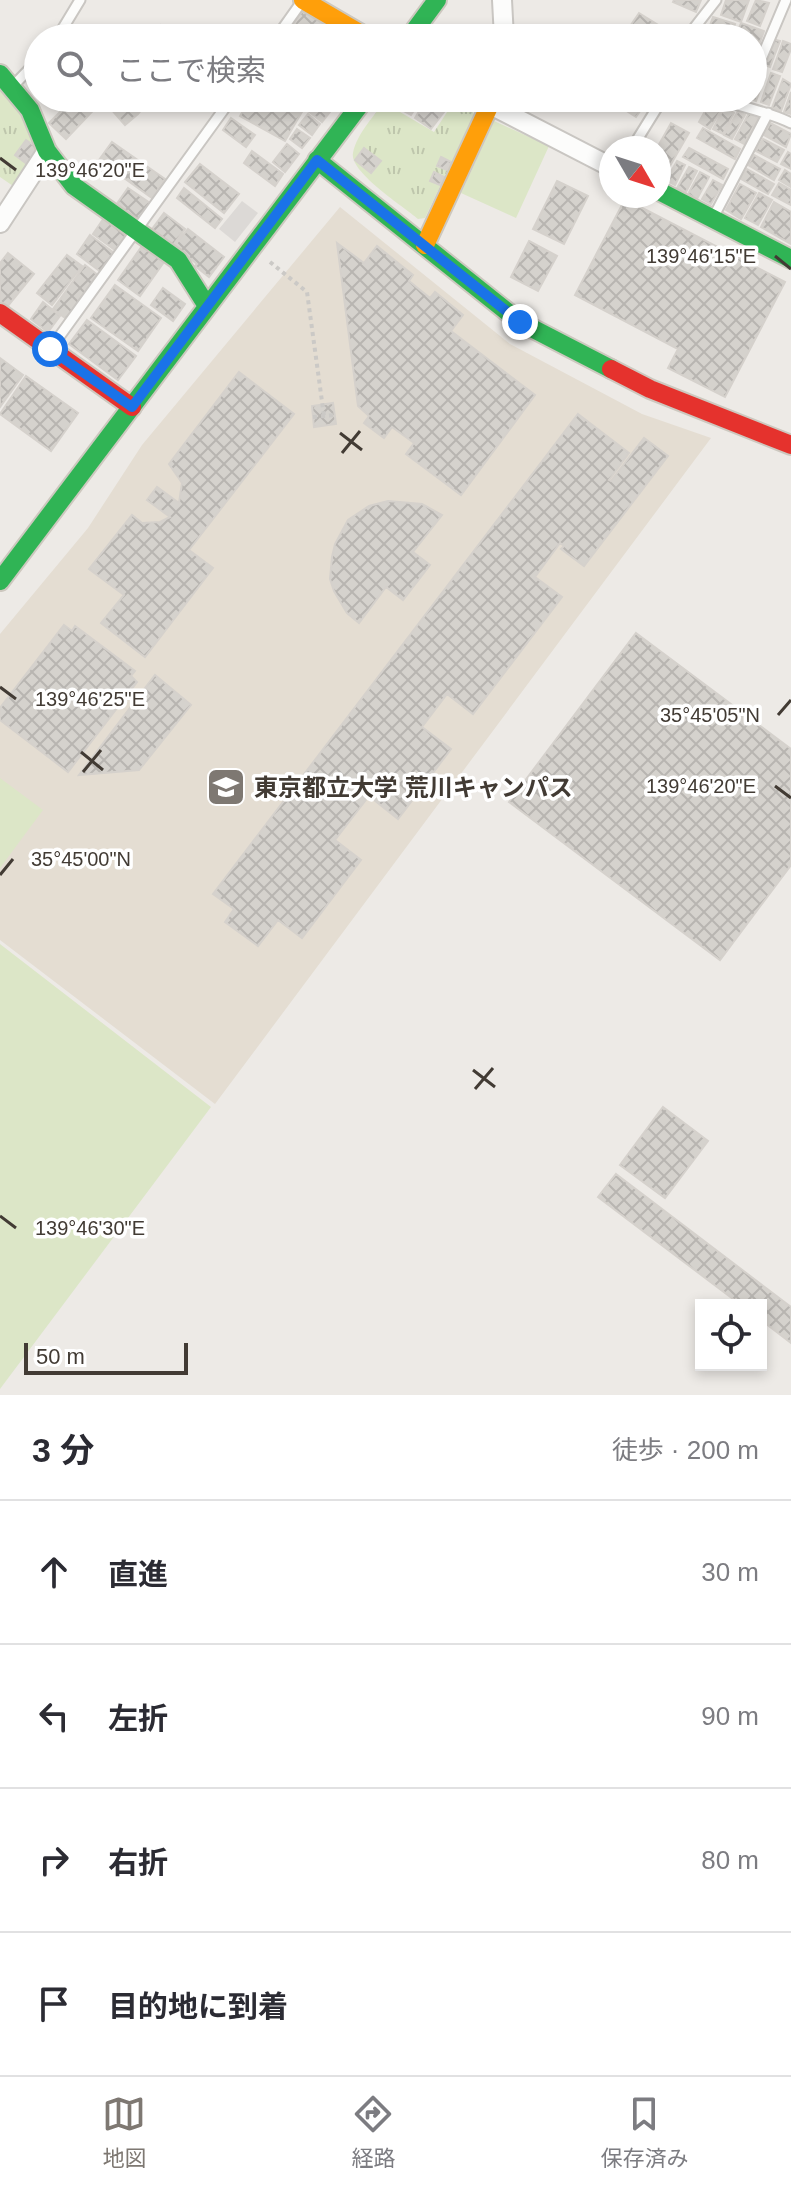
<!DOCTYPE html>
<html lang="ja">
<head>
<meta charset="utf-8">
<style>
	body { margin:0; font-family:Helvetica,"Noto Sans JP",sans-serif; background:#f7f7f7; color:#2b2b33 }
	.controls { position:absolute; right:24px; bottom:24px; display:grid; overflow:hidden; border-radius:0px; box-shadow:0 4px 12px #0003 }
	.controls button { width:72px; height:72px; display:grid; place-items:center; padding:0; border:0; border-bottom:2px solid #e1e1e2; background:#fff; color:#2b2b33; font:40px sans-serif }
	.compass { position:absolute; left:599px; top:136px; width:72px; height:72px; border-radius:50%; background:#fff; box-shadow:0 4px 12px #0003; rotate:129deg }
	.scale { position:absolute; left:24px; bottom:20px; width:164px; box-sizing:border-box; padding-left:8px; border:4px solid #423b34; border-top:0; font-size:22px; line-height:28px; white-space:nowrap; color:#423b34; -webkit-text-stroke:6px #fff; paint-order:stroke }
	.stop { position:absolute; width:24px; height:24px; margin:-18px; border:6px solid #1a73e8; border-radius:50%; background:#fff }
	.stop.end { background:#1a73e8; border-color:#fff; box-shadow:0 2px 8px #0008 }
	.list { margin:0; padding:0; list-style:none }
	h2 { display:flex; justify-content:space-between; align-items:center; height:104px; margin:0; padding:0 32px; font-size:34px }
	h2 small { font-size:26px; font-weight:400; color:#7c7c81 }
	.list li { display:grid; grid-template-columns:52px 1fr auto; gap:24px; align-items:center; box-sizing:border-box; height:144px; padding:0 32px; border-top:2px solid #e1e1e2 }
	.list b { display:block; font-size:30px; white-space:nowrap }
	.list em { font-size:26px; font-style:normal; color:#7c7c81 }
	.icon { flex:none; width:44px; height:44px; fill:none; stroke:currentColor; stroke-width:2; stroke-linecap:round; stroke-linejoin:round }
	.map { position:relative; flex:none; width:791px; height:1395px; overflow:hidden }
	.search { position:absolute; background:#fff; box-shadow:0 4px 12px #0003; left:24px; right:24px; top:24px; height:88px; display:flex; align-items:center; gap:20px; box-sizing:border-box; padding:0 28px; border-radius:44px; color:#7c7c81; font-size:30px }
	.sheet { height:680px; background:#fff }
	nav { display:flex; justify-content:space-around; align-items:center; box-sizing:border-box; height:112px; border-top:2px solid #e1e1e2; background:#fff; font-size:22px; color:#7c7c81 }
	nav a { display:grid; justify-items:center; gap:4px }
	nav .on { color:#7e7872 }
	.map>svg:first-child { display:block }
</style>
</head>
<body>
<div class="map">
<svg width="791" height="1395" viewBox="0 0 791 1395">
	<defs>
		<pattern id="park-tufts" width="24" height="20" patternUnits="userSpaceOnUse" patternTransform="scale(2)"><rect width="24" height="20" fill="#dce6c7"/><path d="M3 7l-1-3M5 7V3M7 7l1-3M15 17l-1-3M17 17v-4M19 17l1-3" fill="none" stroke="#bec6ac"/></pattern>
		<pattern id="building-cross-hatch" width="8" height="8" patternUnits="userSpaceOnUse" patternTransform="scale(2)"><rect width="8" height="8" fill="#d5d2cd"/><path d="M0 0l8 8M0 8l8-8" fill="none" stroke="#b8b5b1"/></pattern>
	</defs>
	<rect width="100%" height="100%" fill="#edeae6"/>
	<path fill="#e4ddd2" d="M340,207L510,344L642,414L711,438L215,1104L0,940V634L88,528L142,445Z"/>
	<path fill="url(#park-tufts)" d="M0,88L18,109L39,149L16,188L0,177Z
		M387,98H396L400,112L434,132L455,100L472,110L474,115L425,218L418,219C403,206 349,172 353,153C357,133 376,114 387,98Z"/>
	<path fill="#dce6c7" d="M494,121L549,146L516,218L461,193Z
		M0,778L43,810L0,868Z
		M0,944L211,1107L0,1389Z"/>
	<path fill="#dcd9d6" d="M242,201L258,213L235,242L219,229Z"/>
	<path fill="url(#building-cross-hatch)" stroke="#d5d1cc" stroke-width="2" d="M674,0H701L696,12L673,2Z
		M726,0H749L741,22L721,15Z
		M756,0L769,3L760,26L747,21Z
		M302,11L333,28L327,38H295L288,35Z
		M639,13L668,31L663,38H622Z
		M713,17L735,24L730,38L708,31Z
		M741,23L764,31L760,42L737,34Z
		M161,25L186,31L184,38H157Z
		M772,39L780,41L770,67L762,64Z
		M753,41L761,44L756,55L753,54Z
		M783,41L791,44V49L782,72L773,69Z
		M771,73L780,76L769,105L761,102Z
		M753,74L764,79L756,101L747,98H753Z
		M783,79L791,84L781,111L772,108Z
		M791,92V114L784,112Z
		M74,98H105L66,139L49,123Z
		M119,98H151L138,114L125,125L110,108Z
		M263,98H283L303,110L285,141L240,116L247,104L256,110Z
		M316,98H330L337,103L322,122L307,110Z
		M404,98H427L424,103L420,101L411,115L400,109Z
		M427,98L453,100L431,129L415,118Z
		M617,98H642L647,101L636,117L614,103Z
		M709,104L721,110L710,129L699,122Z
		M724,108L734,113L723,134L713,129Z
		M738,111L745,115L732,139L724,135Z
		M749,113L758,118L744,144L735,139Z
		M308,114L320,124L312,135L299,125Z
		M231,118L255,135L246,147L223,130Z
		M671,123L689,133L667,171L659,167V148H657Z
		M770,123L791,134L786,147L764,135Z
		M703,128L740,149L735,159L697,138Z
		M297,129L310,138L302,148L290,139Z
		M763,139L784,150L777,162L756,151Z
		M26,140L38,148L27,164L15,155Z
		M112,142L165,179L152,198L99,160Z
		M287,144L299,154L285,172L273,162Z
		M364,148L381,161L371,173L355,160Z
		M689,148L728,169L723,179L683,157Z
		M252,151L283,174L275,186L244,163Z
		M788,152L791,154V169L781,164Z
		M754,155L780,169L774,180L748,165Z
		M441,157L451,162L447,170L437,166Z
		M677,161L685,165L675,185L666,180Z
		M200,164L239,194L224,213L185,182Z
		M689,167L697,171L686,192L677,188Z
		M747,169L774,184L768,194L741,179Z
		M785,170L791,174V187L779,180Z
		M434,172L444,177L440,185L430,181Z
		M700,172L709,177L697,199L688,194Z
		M713,180L722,185L711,204L702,199Z
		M557,181L588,196L564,244L533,229Z
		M779,183L791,190V205L772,195Z
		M740,184L756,193L741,219L726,210Z
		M128,188L150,203L137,220L116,205Z
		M184,188L222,219L215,228L177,198Z
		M759,193L772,200L758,225L745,218Z
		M625,199L785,282L725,397L668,368L678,349L575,295Z
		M774,202L791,212V244L761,227Z
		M164,213L185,229L173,245L152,229Z
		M106,215L128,232L115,250L93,234Z
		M188,229L224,257L209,277L195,266L197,264L174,246Z
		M90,235L114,253L101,272L77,254Z
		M529,241L557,256L538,291L511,277Z
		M337,243L364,263L377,246L413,275L409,281L430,298L435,292L463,315L451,331L535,395L461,495L406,454L414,443L392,427L384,438L364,423L369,416L358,406Z
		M142,246L164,262L140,296L118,280Z
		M8,253L34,274L7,307L0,301V263Z
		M67,255L82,266L52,305L37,293Z
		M85,265L99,276L68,320L53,309Z
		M115,285L161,318L138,351L91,318Z
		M163,288L185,304L173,321L151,305Z
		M43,302L60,316L48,332L31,319Z
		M87,320L136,356L118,380L69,344Z
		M0,358L23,375L0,407Z
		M239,372L294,414L189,550L213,568L145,657L101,623L124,595L89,569L132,515L142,523L160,522L170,517L147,500L157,487L179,503L182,483L169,464Z
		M26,376L78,413L51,451L0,414Z
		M333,403L336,424L314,427L312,406Z
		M578,414L629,453L609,480L611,481L644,438L668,456L584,566L561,549L564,546L560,543L535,577L562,597L473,714L447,694L422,727L451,749L398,819L369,796L335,840L361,860L302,938L278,920L258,946L225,922L234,909L213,894Z
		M388,501L422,504L442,515L413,552L430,565L403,600L386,587L359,623L347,613L334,591L330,579L332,557L335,544L348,520L369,506Z
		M64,625L72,631L75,626L135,671L131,676L137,682L68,772L0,720V708Z
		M636,633L791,749V865L720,960L509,802Z
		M155,675L191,705L139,770L79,775Z
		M663,1107L708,1141L665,1198L620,1165Z
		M616,1174L791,1307V1343L761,1320V1305H741L598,1197Z"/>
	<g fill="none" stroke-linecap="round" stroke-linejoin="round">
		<g stroke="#c9c6c2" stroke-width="13">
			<path id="lane" d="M57,38L80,0
				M276,38L303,0
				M691,38L695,27L716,0
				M759,64L786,0
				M13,86L38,60
				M718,98C742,108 767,111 791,123
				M632,148L663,98
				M714,216L768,113
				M51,348L232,98"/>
		</g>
		<g stroke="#c9c6c2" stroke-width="22">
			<path id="street" d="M502,0L504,38
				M477,98L611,167
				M0,223L47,151"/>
		</g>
		<g stroke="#cdc8bf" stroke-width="22">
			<path id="fast" d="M409,38L437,0
				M0,74L30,110L47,151L74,186L178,260L207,306
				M317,160L520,322L611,369
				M659,191L791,259
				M0,581L365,98"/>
		</g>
		<g stroke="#cdc8bf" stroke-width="22">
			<path id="slow" d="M303,0L368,38
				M425,245L493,98"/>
		</g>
		<g stroke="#cdc8bf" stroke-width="22">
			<path id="jam" d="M0,313L132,407
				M611,369L650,389L791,445"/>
		</g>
		<path stroke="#cbc9c6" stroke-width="4" stroke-dasharray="4 4" stroke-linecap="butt" d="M270,262L307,292L324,416
			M313,417L335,415"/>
		<use href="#lane" stroke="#fcfcfb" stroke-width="9"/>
		<use href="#street" stroke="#fcfcfb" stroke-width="18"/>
		<use href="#fast" stroke="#30b455" stroke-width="18"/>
		<use href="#slow" stroke="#ff9f0a" stroke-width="18"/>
		<use href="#jam" stroke="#e5322d" stroke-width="18"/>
	</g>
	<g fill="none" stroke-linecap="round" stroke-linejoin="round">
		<path stroke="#1a73e8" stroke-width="10" d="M50,349L132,407L317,160L520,322"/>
	</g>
	<path fill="none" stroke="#423b34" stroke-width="3" d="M0,158L16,170M775,256L791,269M340,433L362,450M342,453L360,431M0,687L16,699M778,715L791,700M81,752L103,770M83,772L101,750M775,786L791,798M0,875L13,859M473,1070L495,1087M475,1089L493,1068M0,1216L16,1228"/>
	<defs>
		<g id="university-square" transform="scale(2)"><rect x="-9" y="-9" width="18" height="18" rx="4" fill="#7e7872" stroke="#fff"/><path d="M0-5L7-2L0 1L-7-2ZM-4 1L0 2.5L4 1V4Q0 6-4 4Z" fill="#fff"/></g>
	</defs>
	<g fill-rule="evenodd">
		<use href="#university-square" x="226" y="787"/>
	</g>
	<g text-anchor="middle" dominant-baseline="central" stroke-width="7" stroke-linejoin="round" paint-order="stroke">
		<g font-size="24" font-weight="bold" fill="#423b34" stroke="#fff" text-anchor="start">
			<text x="254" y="787">東京都立大学 荒川キャンパス</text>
		</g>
	</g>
	<g font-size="20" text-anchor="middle" fill="#423b34" stroke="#fff" stroke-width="7" stroke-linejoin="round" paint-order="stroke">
		<text x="90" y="177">139°46'20"E</text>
		<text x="701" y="263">139°46'15"E</text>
		<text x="90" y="706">139°46'25"E</text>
		<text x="710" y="722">35°45'05"N</text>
		<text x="701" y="793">139°46'20"E</text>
		<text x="81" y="866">35°45'00"N</text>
		<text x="90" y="1235">139°46'30"E</text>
	</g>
</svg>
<div class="controls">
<button><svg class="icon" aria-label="locate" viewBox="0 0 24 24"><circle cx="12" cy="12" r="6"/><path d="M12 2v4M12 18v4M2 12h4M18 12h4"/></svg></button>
</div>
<svg class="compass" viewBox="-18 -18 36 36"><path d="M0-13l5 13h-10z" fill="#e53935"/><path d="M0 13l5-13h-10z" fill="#7c7c81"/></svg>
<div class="scale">50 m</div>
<div class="stop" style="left:50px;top:349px"></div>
<div class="stop end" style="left:520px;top:322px"></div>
<div class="search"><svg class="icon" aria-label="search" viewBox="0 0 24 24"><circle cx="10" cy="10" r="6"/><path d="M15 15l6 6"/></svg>ここで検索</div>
</div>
<section class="sheet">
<h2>3 分<small>徒歩 · 200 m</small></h2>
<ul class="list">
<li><svg class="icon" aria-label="ahead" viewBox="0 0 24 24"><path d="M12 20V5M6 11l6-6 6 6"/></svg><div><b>直進</b></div><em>30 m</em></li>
<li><svg class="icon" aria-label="left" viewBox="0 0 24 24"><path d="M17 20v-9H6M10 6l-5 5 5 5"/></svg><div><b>左折</b></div><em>90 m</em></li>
<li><svg class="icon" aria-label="right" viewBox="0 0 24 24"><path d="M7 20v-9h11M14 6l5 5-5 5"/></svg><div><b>右折</b></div><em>80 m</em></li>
<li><svg class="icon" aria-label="arrive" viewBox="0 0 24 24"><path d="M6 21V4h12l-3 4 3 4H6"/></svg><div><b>目的地に到着</b></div></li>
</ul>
</section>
<nav>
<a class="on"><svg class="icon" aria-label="map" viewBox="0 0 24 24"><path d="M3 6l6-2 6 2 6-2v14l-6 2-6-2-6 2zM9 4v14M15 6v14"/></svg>地図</a>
<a><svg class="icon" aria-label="directions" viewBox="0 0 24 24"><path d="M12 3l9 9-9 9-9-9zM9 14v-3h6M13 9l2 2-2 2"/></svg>経路</a>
<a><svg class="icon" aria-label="saved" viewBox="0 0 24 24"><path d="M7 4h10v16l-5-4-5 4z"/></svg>保存済み</a>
</nav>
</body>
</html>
